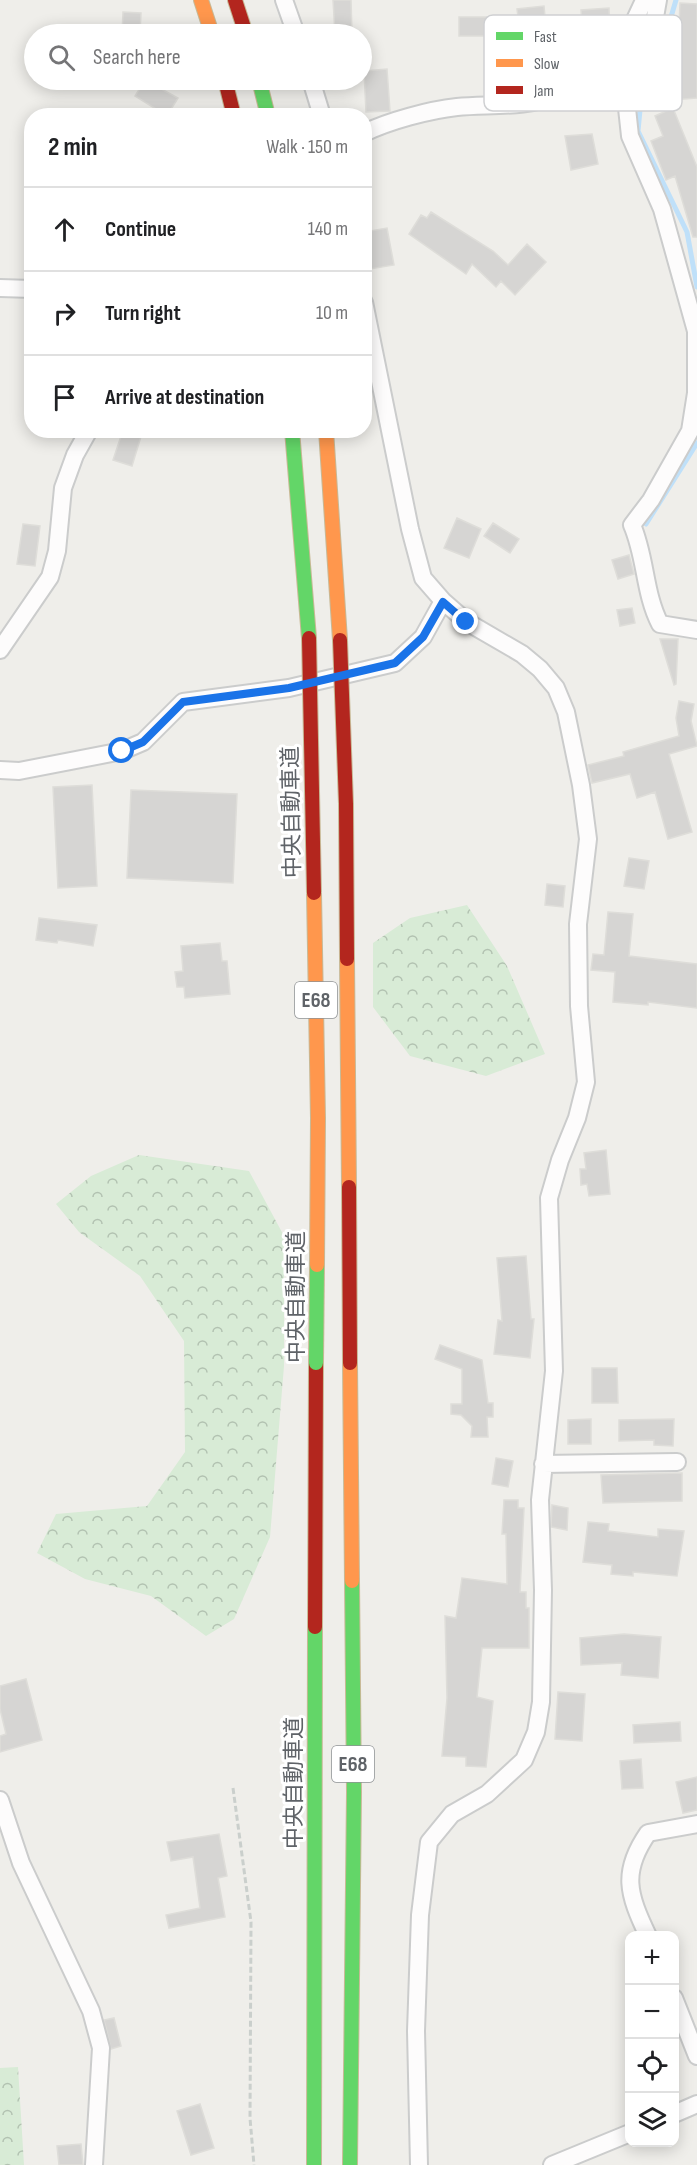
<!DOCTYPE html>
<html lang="en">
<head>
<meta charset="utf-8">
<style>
	body { margin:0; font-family:"Sofia Sans Condensed","Noto Sans JP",sans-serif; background:#f2f2f2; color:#202124 }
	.controls { position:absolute; right:18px; bottom:18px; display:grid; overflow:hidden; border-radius:12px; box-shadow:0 3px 15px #0003 }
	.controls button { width:54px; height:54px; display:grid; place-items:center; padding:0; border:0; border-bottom:2px solid #e0e0e0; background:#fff; color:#202124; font:30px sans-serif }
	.stop { position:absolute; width:18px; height:18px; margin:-14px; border:4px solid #1a73e8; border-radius:50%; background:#fff }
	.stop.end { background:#1a73e8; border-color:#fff; box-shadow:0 2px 6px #0008 }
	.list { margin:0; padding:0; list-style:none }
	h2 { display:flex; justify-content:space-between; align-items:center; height:78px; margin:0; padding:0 24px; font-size:26px }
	h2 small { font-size:20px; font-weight:400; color:#757577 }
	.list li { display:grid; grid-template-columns:39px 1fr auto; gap:18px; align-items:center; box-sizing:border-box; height:84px; padding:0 24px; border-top:2px solid #e0e0e0 }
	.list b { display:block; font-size:22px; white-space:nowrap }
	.list em { font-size:20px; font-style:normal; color:#757577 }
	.icon { flex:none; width:33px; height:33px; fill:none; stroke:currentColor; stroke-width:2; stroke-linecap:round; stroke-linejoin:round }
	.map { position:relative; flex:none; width:697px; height:2165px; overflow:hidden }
	.search { position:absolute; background:#fff; box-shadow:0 3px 15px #0003; left:24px; top:24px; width:348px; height:66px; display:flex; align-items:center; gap:15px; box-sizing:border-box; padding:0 21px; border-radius:33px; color:#757577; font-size:22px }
	.panel { position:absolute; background:#fff; box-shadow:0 3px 15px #0003; left:24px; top:108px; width:348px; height:330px; border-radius:24px }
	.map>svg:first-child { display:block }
</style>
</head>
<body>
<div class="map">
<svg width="697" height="2165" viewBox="0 0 697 2165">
	<defs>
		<pattern id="forest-crowns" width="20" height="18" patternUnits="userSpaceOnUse" patternTransform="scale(1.5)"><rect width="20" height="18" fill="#d8ebd6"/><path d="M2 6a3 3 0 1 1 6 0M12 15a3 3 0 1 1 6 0" fill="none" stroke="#b2c2b1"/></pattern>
	</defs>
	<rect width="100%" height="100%" fill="#efeeea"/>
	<path fill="url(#forest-crowns)" d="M467,905L507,966L545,1054L486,1076L410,1056L373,1007V943L410,918Z
		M139,1155L249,1171L284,1236V1366L270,1537L234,1619L206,1636L151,1596L85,1579L37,1553L56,1514L147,1506L185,1452L184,1341L140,1276L79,1232L56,1204L91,1176Z
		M18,2067L24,2165H0V2068Z"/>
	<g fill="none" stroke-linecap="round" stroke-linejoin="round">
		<path stroke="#bfe0f9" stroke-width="5" d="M676,0L656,68L640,110L638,131L687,232L697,287
			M646,524L697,443"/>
	</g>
	<path fill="#d6d5d3" stroke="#deddd9" stroke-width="1.5" d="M333,0H351L352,34H335Z
		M680,3L697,4V98L672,100L668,56H671L673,25H679Z
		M544,6L547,38L520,41L519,38L514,36H459V17H518L517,9Z
		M609,8L610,39L583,40L581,10Z
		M123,12L141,13L140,34H122Z
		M387,69L390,111L366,112L364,71Z
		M145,80L178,98L167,116L135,96Z
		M673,108L697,167V237H693L675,176L666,180L651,141L663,136L655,116Z
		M592,134L598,164L571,170L565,136Z
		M431,212L493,251L508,265L527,244L546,262L515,295L501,281L496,287L472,264L466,274L409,234L421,215L427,218Z
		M387,228L394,265L370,269L364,232Z
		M123,430H143L132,466L113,460Z
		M457,518L481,529L469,558L444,548Z
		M493,523L519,539L510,553L484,536Z
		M23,524L40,526L35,566L17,564Z
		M629,555L634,574L618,579L612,560Z
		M632,608L635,623L620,626L617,610Z
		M660,639H678L676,684L674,685Z
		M679,701L694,704L691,721L697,746L669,754L692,832L668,839L655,792L637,798L630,774L592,783L588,765L624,756L623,752L679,736L676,718Z
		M92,785L97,886L58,888L53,787Z
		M131,790L237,794L233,883L127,878Z
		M629,858L649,861L644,889L624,886Z
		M547,884L565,886L563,907L545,905Z
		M608,912L633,914L629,956L697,964V1008L648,1002V1005L613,1002L615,972L591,970L593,954L604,955Z
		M39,918L97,925L93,946L58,940L57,943L36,940Z
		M220,943L222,961H227L230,994L185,998L184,987H177L175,972L183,971L181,946Z
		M606,1150L610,1194L589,1196L587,1184L581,1185L580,1169H586L584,1153Z
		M526,1256L531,1319H534L530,1358L494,1354L498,1320L502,1321L497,1258Z
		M440,1345L482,1360L488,1403H493V1417H487L488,1437H471L472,1426L461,1415L451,1414V1404H462V1369L435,1359Z
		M592,1368H617L618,1403H592Z
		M591,1419V1444H568V1420Z
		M674,1419L673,1446L654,1445V1440L619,1441V1420Z
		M496,1458L513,1461L508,1487L492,1484Z
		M682,1473V1501L603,1503L601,1475Z
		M504,1500H518V1508H524L520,1592H526V1608H529V1648H482L477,1697L493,1701L486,1767L466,1766V1757L442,1756L447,1698L445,1616L456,1618L462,1578L507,1584L506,1534H502Z
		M552,1505L568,1508L567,1530L551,1527Z
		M588,1522L609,1524L608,1531L658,1537V1529L684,1531L677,1576L633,1572V1576L611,1574L612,1565L583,1562Z
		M624,1634L661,1637L658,1678L621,1675L622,1663L581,1665L580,1638Z
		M26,1679L42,1740L0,1752V1736L6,1734L0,1709V1686Z
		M558,1692L585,1694L582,1741L555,1739Z
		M680,1722L681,1741L634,1743L633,1725Z
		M641,1759L643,1788L622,1789L620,1761Z
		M697,1777V1810L683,1813L676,1782Z
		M219,1834L227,1876L218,1878L225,1917L169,1928L166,1915L200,1908L193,1857L171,1861L167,1842Z
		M114,2018L121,2046L111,2049L104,2020Z
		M200,2104L214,2148L191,2155L177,2111Z
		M81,2144L83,2165H59L57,2146Z"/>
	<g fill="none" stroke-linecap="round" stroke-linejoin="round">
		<g stroke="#cbcccc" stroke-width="20">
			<path id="street" d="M284,0L296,34
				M658,0L647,62L626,99L630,136L662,209L696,331V393L690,431L651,500L632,525C646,557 644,593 660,624L697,630
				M311,80L322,116
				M364,133C389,121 429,110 457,107C489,104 527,108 557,95C598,78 628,40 644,0
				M0,288L32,289
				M364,302L410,529L423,578L443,601L467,622L522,654L540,669L556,688L566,712L581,785L588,839L578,924L579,1006L586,1082L577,1118L560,1160L549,1198L554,1371L540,1500L543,1590L541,1702L536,1732L524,1760L487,1794L452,1814L429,1842L420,1915L416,2031L419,2165
				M0,650L50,577L57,551L63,488L75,455L89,430
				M0,770L19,771L122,751L143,742L183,702L289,688L395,663L423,637L443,601
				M543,1464L677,1462
				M0,1800L21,1863L91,2011L101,2048L94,2165
				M648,1936C628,1894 621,1872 648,1833L697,1824
				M674,1998L697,2056
				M674,2114L697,2104
				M552,2165L630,2133"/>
		</g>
		<g stroke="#c8b996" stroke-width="16">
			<path id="fast" d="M259,80L268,116
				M292,430L309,638
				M314,2165L315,1627
				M350,2165L354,1792L352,1581"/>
		</g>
		<g stroke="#c8b996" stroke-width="16">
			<path id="slow" d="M201,0L212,34
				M326,430L340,640
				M350,1363L352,1581"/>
		</g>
		<g stroke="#c8b996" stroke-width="16">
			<path id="jam" d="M235,0L246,34
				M225,80L234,116
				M315,1627L316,1363"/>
		</g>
		<path stroke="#cacfcc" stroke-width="3" stroke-dasharray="6 3" stroke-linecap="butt" d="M233,1788L251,1922L250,2118L254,2165"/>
		<use href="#street" stroke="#fdfcfc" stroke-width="16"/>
		<use href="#fast" stroke="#63d668" stroke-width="14"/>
		<use href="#slow" stroke="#ff974d" stroke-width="14"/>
		<use href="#jam" stroke="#b3261e" stroke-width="14"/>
		<g stroke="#c8b996" stroke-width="16" stroke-linecap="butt">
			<path id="fast-bridge" d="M316,1363L317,1265"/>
		</g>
		<g stroke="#c8b996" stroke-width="16" stroke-linecap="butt">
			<path id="slow-bridge" d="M314,893L318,1118L317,1265
				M347,959L349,1187"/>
		</g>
		<g stroke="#c8b996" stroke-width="16" stroke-linecap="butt">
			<path id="jam-bridge" d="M309,638L314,893
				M340,640L346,804L347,959
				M349,1187L350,1363"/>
		</g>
		<use href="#fast-bridge" stroke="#63d668" stroke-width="14"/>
		<use href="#slow-bridge" stroke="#ff974d" stroke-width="14"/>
		<use href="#jam-bridge" stroke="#b3261e" stroke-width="14"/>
	</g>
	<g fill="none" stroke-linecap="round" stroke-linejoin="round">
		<path stroke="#1a73e8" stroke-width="8" d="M122,751L143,742L183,702L289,688L395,663L423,637L443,602L466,622"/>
	</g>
	<g text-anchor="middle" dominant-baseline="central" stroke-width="6" stroke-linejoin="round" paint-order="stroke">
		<g fill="#fff" stroke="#8f9295" stroke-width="1.5">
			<rect x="295" y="982" width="42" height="36" rx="4.5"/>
			<rect x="332" y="1746" width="42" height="36" rx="4.5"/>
		</g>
		<g font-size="21" font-weight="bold" fill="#5f6368">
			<text x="316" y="1000">E68</text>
			<text x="353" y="1764">E68</text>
		</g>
		<g font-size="22" fill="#5f6368" stroke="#fff">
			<text transform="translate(292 812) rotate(-91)">中央自動車道</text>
			<text transform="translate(296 1297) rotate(-90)">中央自動車道</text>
			<text transform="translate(294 1783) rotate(-90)">中央自動車道</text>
		</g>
	</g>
	<rect x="484" y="15" width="198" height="96" rx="9" fill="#fff" stroke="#cfd0d2" stroke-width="1.5"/>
	<rect x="496" y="32" width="27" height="8" fill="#63d668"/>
	<rect x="496" y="59" width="27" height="8" fill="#ff974d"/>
	<rect x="496" y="86" width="27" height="8" fill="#b3261e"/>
	<g font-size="16" fill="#5f6368">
		<text x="534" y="42">Fast</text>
		<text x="534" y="69">Slow</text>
		<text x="534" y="96">Jam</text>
	</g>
</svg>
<div class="controls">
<button>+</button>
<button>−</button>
<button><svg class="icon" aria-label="locate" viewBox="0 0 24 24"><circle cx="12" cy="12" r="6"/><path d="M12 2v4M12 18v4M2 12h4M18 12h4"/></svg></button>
<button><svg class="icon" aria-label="layers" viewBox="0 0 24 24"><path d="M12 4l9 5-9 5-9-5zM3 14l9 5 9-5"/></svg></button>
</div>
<div class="stop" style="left:122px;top:751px"></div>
<div class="stop end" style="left:466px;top:622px"></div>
<div class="search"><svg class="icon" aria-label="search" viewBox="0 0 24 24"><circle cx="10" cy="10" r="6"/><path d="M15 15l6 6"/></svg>Search here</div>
<section class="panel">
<h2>2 min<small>Walk · 150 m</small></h2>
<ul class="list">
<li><svg class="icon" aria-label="ahead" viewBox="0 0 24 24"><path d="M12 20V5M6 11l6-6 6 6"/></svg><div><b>Continue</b></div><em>140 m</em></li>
<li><svg class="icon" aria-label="right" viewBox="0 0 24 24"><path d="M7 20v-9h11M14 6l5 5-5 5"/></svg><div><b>Turn right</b></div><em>10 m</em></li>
<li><svg class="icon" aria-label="arrive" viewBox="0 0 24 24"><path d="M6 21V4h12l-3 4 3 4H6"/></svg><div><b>Arrive at destination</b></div></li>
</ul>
</section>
</div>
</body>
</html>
